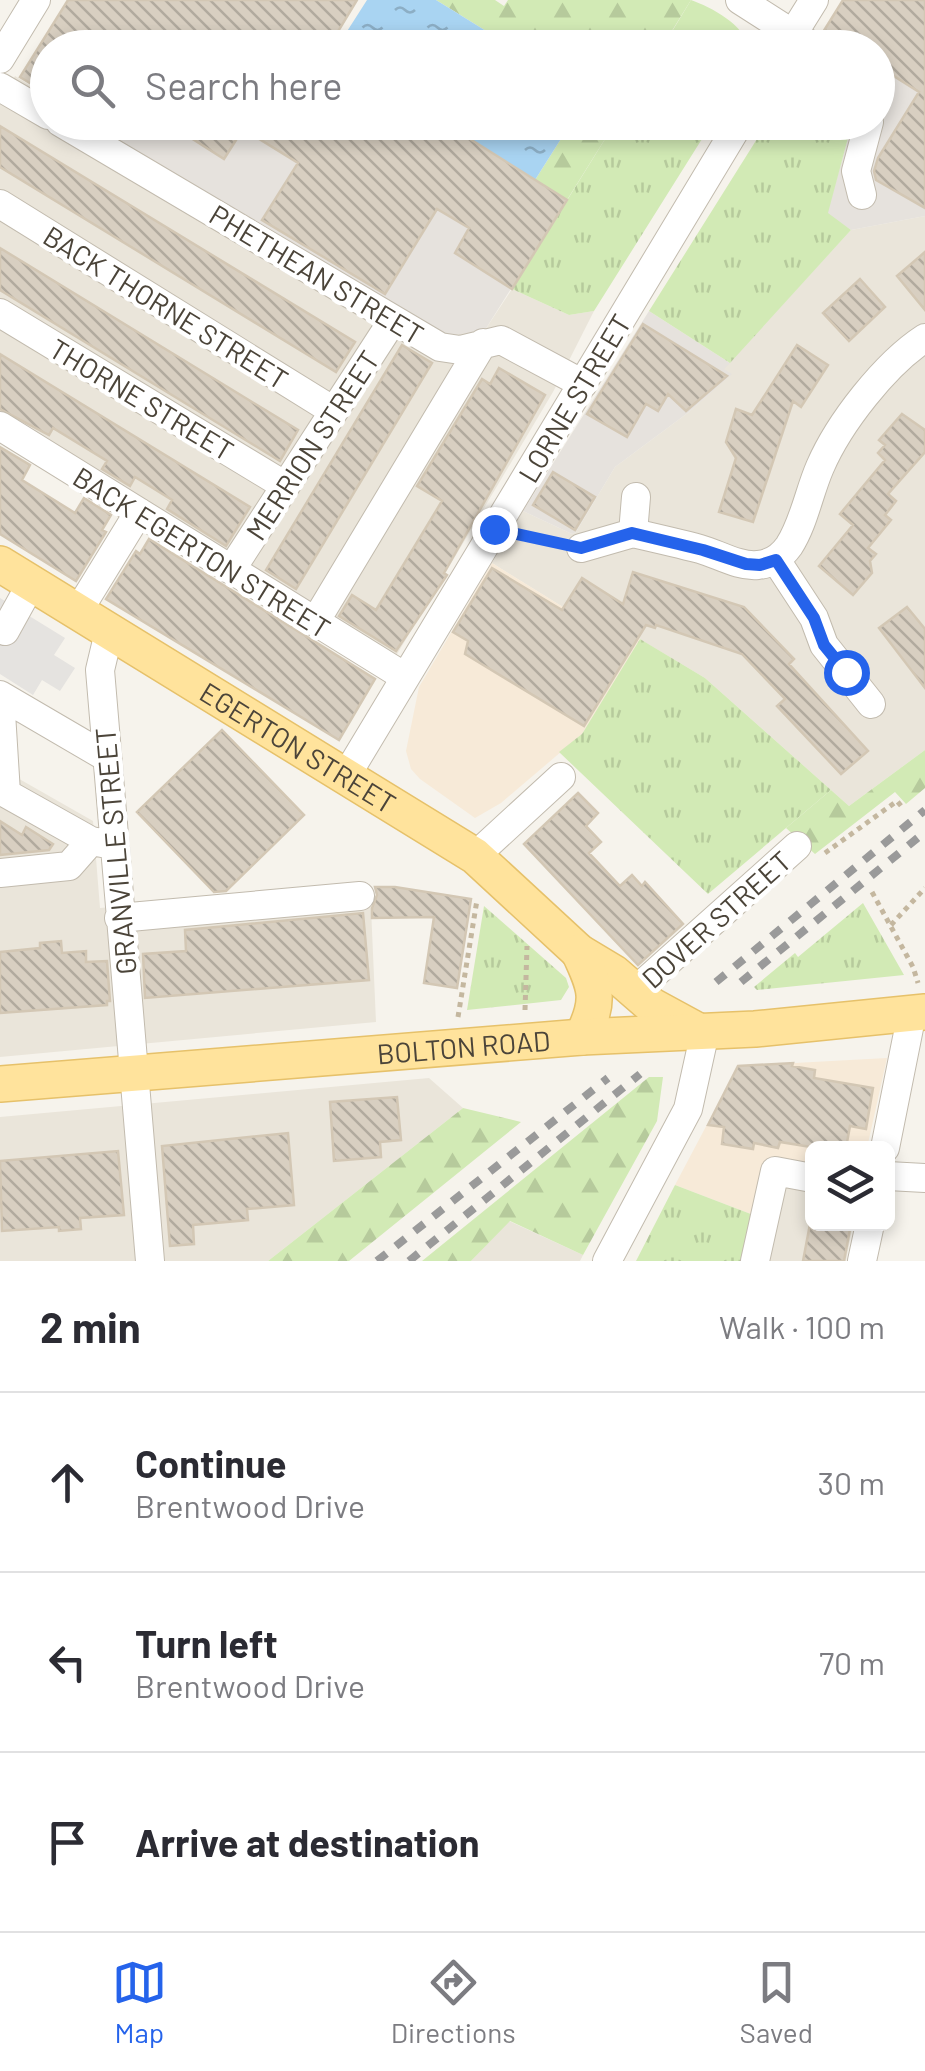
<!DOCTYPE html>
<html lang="en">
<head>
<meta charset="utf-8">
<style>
	body { margin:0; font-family:Barlow,sans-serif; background:#f2f2f3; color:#2b2b33 }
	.controls { position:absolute; right:30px; bottom:30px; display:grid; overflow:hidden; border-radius:15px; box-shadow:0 5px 15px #0003 }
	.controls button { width:90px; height:90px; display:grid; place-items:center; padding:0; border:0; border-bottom:2px solid #e1e1e2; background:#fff; color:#2b2b33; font:50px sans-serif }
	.stop { position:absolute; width:30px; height:30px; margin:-22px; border:8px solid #2563eb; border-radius:50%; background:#fff }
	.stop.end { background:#2563eb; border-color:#fff; box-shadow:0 2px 10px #0008 }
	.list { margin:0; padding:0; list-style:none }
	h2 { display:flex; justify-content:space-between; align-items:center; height:130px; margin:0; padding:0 40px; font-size:42px }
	h2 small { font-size:32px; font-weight:400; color:#7c7c81 }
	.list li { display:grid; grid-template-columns:65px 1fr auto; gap:30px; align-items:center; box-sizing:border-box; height:180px; padding:0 40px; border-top:2px solid #e1e1e2 }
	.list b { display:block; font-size:38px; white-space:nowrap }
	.list p { margin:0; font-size:32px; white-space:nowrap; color:#7c7c81 }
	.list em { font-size:32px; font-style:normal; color:#7c7c81 }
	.icon { flex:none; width:55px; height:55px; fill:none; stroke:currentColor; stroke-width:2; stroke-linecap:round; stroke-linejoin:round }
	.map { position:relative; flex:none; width:925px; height:1261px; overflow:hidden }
	.search { position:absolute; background:#fff; box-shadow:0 5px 15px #0003; left:30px; right:30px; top:30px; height:110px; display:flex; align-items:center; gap:25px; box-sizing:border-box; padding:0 35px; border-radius:55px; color:#7c7c81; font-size:38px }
	.sheet { height:670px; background:#fff }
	nav { display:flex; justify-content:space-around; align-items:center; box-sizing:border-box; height:140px; border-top:2px solid #e1e1e2; background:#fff; font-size:28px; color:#7c7c81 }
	nav a { display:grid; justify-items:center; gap:5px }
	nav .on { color:#2563eb }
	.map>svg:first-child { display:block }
</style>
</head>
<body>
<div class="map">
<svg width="925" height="1261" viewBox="0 0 925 1261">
	<defs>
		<pattern id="grass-tufts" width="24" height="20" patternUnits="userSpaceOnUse" patternTransform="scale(2.5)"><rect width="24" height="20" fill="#d2eab5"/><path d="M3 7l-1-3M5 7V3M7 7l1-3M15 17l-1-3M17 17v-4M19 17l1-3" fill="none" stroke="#b6ca9c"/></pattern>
		<pattern id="forest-firs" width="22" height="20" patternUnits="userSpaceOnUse" patternTransform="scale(2.5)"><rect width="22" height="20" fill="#d2eab5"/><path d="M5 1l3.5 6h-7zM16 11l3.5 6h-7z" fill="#b6ca9c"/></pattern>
		<pattern id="water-ripples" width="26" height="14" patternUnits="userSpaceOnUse" patternTransform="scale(2.5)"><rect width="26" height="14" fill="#a9d4f2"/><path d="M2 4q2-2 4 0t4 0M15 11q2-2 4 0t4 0" fill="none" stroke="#8caec5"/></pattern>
		<pattern id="building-back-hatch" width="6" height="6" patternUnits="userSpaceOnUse" patternTransform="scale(2.5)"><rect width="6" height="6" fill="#d8cfc1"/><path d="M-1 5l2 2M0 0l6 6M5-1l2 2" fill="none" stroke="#b1aa9e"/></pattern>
	</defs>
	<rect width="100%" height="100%" fill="#f6f3ec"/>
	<path fill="#eae5da" d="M15,76L47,96L48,122L90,123L259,225L485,330L512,289L569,315L594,311L553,392L393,661L0,413V100Z
		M925,216V750L849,806L705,678L591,610L584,620L492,563L523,511L572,534L576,532L615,467L689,412L731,374L723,369L851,230Z
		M0,768L93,821L100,908L370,885L376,1022L0,1057Z
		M429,1078L463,1108L268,1261H0V1117Z
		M781,1183L812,1190V1224H853L846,1261H766Z
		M509,1221L583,1255L580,1261H471Z"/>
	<path fill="#f7ead8" d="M492,563L584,620L590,609L640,639L582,734L501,803L475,818L420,779L411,769L406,751L419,687Z
		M887,1058L867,1148H812V1166L769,1158L756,1216L675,1185L738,1066Z"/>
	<path fill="#e6e2dd" d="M843,0H925V216L851,230L827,214L852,123L878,122V48H814Z
		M90,123H443L567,200L485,330L448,336Z
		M649,311L730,363L724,369L732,374L689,412L615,467L576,532L572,534L523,511Z"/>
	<path fill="url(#grass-tufts)" d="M691,0C711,7 745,25 748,47L662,48Z
		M615,123H712L594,311L569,315L512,289Z
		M767,123H852L828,213L851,230L730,363L649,311Z
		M640,639L705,678L831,790L708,894L559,752L582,734Z
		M863,903L904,975L757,990L754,987L795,953L798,957Z
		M484,906L566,978L569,987L561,1000L467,1010Z
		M675,1185L756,1216L746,1261H636Z"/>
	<path fill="url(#forest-firs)" d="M436,0H495L504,6L508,0H691L662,47H512Z
		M571,123H615L567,200L535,180Z
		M925,750V788L906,804L895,792L815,854L786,828L831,790L849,806Z
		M649,1077H663L657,1121L583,1255L510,1221L471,1261H422Z
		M463,1108L521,1122L349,1261H268Z"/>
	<path fill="#e5e3e0" d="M0,598L65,638L54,655L75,668L60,691L42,680L33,695L0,674Z"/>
	<path fill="url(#water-ripples)" d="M367,0H436L512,47H337Z
		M443,123H571L535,180Z"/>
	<path fill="url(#building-back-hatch)" stroke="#d3c7b4" stroke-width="2.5" d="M68,0H357L328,48H48V94L20,77Z
		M843,0H925V208L876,180L874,171L878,158L919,92L878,66V48H848L823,32Z
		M166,122H443L567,200L512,289L455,253L469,228L437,209L385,294L262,220L298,163L243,129L224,159Z
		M0,126L355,342L336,372L0,167Z
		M0,248L298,430L280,461L0,290Z
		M925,252V310L897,276Z
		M860,279L885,307L849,341L823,313Z
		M643,324L727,376L686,411L668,394L658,411L646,404L627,437L587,414Z
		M402,345L432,363L296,589L266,570Z
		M797,345L828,365L801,407L793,401L753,522L719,512L736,458L726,442L736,409L752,415Z
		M0,354L250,507L226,546L167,509L172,500L135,477L130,486L102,469L107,461L53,428L49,435L0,409Z
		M499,368L545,395L444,573L447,575L396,651L339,616L352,595L376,610L442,501L417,486L482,379L490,384Z
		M902,414L925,430V452L888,494L896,501L885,515L891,520L868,548L876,554L870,561L872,573L853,595L819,566L853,525L840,514L885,460L878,453L885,445L879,440Z
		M0,447L30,465L22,480L75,513L84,498L111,515L102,530L106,532L76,581L0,534Z
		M553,472L595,497L575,530L533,505Z
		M149,539L375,679L339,740L106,599L136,551L140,554Z
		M492,568L562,610L582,578L623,604L633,572L744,607L794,659L789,664L868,751L841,774L777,706L785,699L742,654L656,625L655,628L646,625L584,726L465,654L468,641L453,632Z
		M907,607L925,629V688L879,628Z
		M222,730L304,815L226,891L214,892L137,812Z
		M578,793L598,813L586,826L601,842L589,853L620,886L632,875L642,886L645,882L683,924L638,965L524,844Z
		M0,821L22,835L26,827L53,844L49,850L0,855Z
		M375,887H395L471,899L457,988L424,983L434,917L372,918V908L377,895Z
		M363,913L369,980L145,998L143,954L186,951L185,930Z
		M61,941L62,953L86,951V962L107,961L110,1001H107V1005L0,1013V952L40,948V943Z
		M793,1063L792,1066L815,1070L814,1078L873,1088L866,1129L850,1126L846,1148H817L780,1142L778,1148L754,1143L753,1149L722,1144L724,1127L708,1125L738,1066Z
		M397,1097L401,1140L380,1142L381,1157L334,1161L330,1102Z
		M288,1133L294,1205L247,1209L248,1220L193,1225L194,1244L170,1246L162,1146Z
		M118,1151L124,1215L80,1218L81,1229L59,1231V1227L2,1231L0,1161Z
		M810,1224H851L844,1261H803Z"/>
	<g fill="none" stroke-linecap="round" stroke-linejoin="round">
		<g stroke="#c2bbae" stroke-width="30">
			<path id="minor" d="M740,0L815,48
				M786,45L814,0
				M0,59L36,0
				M0,87L48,115
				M60,122L440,347L460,350L501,340L583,384
				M862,195L856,171L869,122
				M0,204L332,410
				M0,313L284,485
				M0,426L405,677
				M633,533C655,538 677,543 700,549C718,554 739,567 758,565C771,564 782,556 789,546C804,523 809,492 820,467C839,423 885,364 925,338
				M581,548L633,533L636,497
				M776,560L814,618L824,645L871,704
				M231,570L393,320
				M77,613L139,512
				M315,622L483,343
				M5,631L31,584
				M109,632L100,670L150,1261
				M0,695L106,757
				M0,697L6,793
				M346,776L740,122
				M0,790L91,841L113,845
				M475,856L561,777
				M0,873L69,866L91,841
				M119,918L360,896
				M635,991L797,846
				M885,1148L912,1013
				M888,1176L925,1178
				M607,1261L688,1109L705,1032
				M755,1261L775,1171L812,1178
				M862,1261L870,1224"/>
		</g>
		<g stroke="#e6c16a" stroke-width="38">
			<g id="major">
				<path id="s1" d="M0,564L475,856L579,952L614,973L652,1006L698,1031"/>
				<path d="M579,952C596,988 601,1000 582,1037"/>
				<path id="s2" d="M0,1084L582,1037L755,1029L925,1012"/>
			</g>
		</g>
		<path stroke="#c4b79f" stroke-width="5" stroke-dasharray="5 5" stroke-linecap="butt" d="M521,536L554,543
			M825,853L897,801L902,807
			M872,892L913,967L918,983
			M891,925L925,888
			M525,1010L527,946
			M458,1017L477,900"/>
		<use href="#minor" stroke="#fff" stroke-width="28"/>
		<use href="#major" stroke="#ffe39c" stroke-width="35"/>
		<path stroke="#9a9a9a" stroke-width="8" stroke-dasharray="12 12" stroke-linecap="butt" d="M716,982L925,810
			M741,982L925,832
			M377,1261L608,1078
			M409,1261L640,1074"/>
	</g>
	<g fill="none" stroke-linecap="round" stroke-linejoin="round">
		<path stroke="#2563eb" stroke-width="12" d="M494,529L581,548L632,533L703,550L746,564L760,565L776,560L814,618L824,645L846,672"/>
	</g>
	<g text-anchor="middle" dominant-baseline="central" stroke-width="9" stroke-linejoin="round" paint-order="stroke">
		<g font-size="28" fill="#4b4439" stroke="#fff">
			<text transform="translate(317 274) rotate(31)">PHETHEAN STREET</text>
			<text transform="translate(166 307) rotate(32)">BACK THORNE STREET</text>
			<text transform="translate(574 398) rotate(-59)">LORNE STREET</text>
			<text transform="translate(142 399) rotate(31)">THORNE STREET</text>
			<text transform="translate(312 445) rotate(-57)">MERRION STREET</text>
			<text transform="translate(202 552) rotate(32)">BACK EGERTON STREET</text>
			<text stroke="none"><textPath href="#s1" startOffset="350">EGERTON STREET</textPath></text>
			<text transform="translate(115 851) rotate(-95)">GRANVILLE STREET</text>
			<text transform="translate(716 919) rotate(-42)">DOVER STREET</text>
			<text stroke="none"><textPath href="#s2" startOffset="465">BOLTON ROAD</textPath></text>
		</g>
	</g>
</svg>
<div class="controls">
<button><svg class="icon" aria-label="layers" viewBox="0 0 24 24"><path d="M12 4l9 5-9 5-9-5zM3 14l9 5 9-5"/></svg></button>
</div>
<div class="stop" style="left:846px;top:672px"></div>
<div class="stop end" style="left:494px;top:529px"></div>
<div class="search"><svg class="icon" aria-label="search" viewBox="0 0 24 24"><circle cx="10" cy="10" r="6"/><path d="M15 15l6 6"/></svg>Search here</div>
</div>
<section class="sheet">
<h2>2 min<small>Walk · 100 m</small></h2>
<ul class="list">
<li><svg class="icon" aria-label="ahead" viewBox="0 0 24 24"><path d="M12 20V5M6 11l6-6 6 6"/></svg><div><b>Continue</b><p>Brentwood Drive</p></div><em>30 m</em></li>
<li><svg class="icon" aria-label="left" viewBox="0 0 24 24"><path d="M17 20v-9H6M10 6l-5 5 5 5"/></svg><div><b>Turn left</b><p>Brentwood Drive</p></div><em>70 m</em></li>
<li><svg class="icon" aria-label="arrive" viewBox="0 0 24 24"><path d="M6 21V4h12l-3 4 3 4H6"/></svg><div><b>Arrive at destination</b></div></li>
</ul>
</section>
<nav>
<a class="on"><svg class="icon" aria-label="map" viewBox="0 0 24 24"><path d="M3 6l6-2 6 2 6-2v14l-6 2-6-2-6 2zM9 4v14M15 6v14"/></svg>Map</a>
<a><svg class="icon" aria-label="directions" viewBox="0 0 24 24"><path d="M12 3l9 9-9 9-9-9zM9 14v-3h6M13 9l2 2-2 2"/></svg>Directions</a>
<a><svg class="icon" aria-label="saved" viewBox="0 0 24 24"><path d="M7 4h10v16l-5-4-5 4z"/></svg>Saved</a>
</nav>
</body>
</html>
